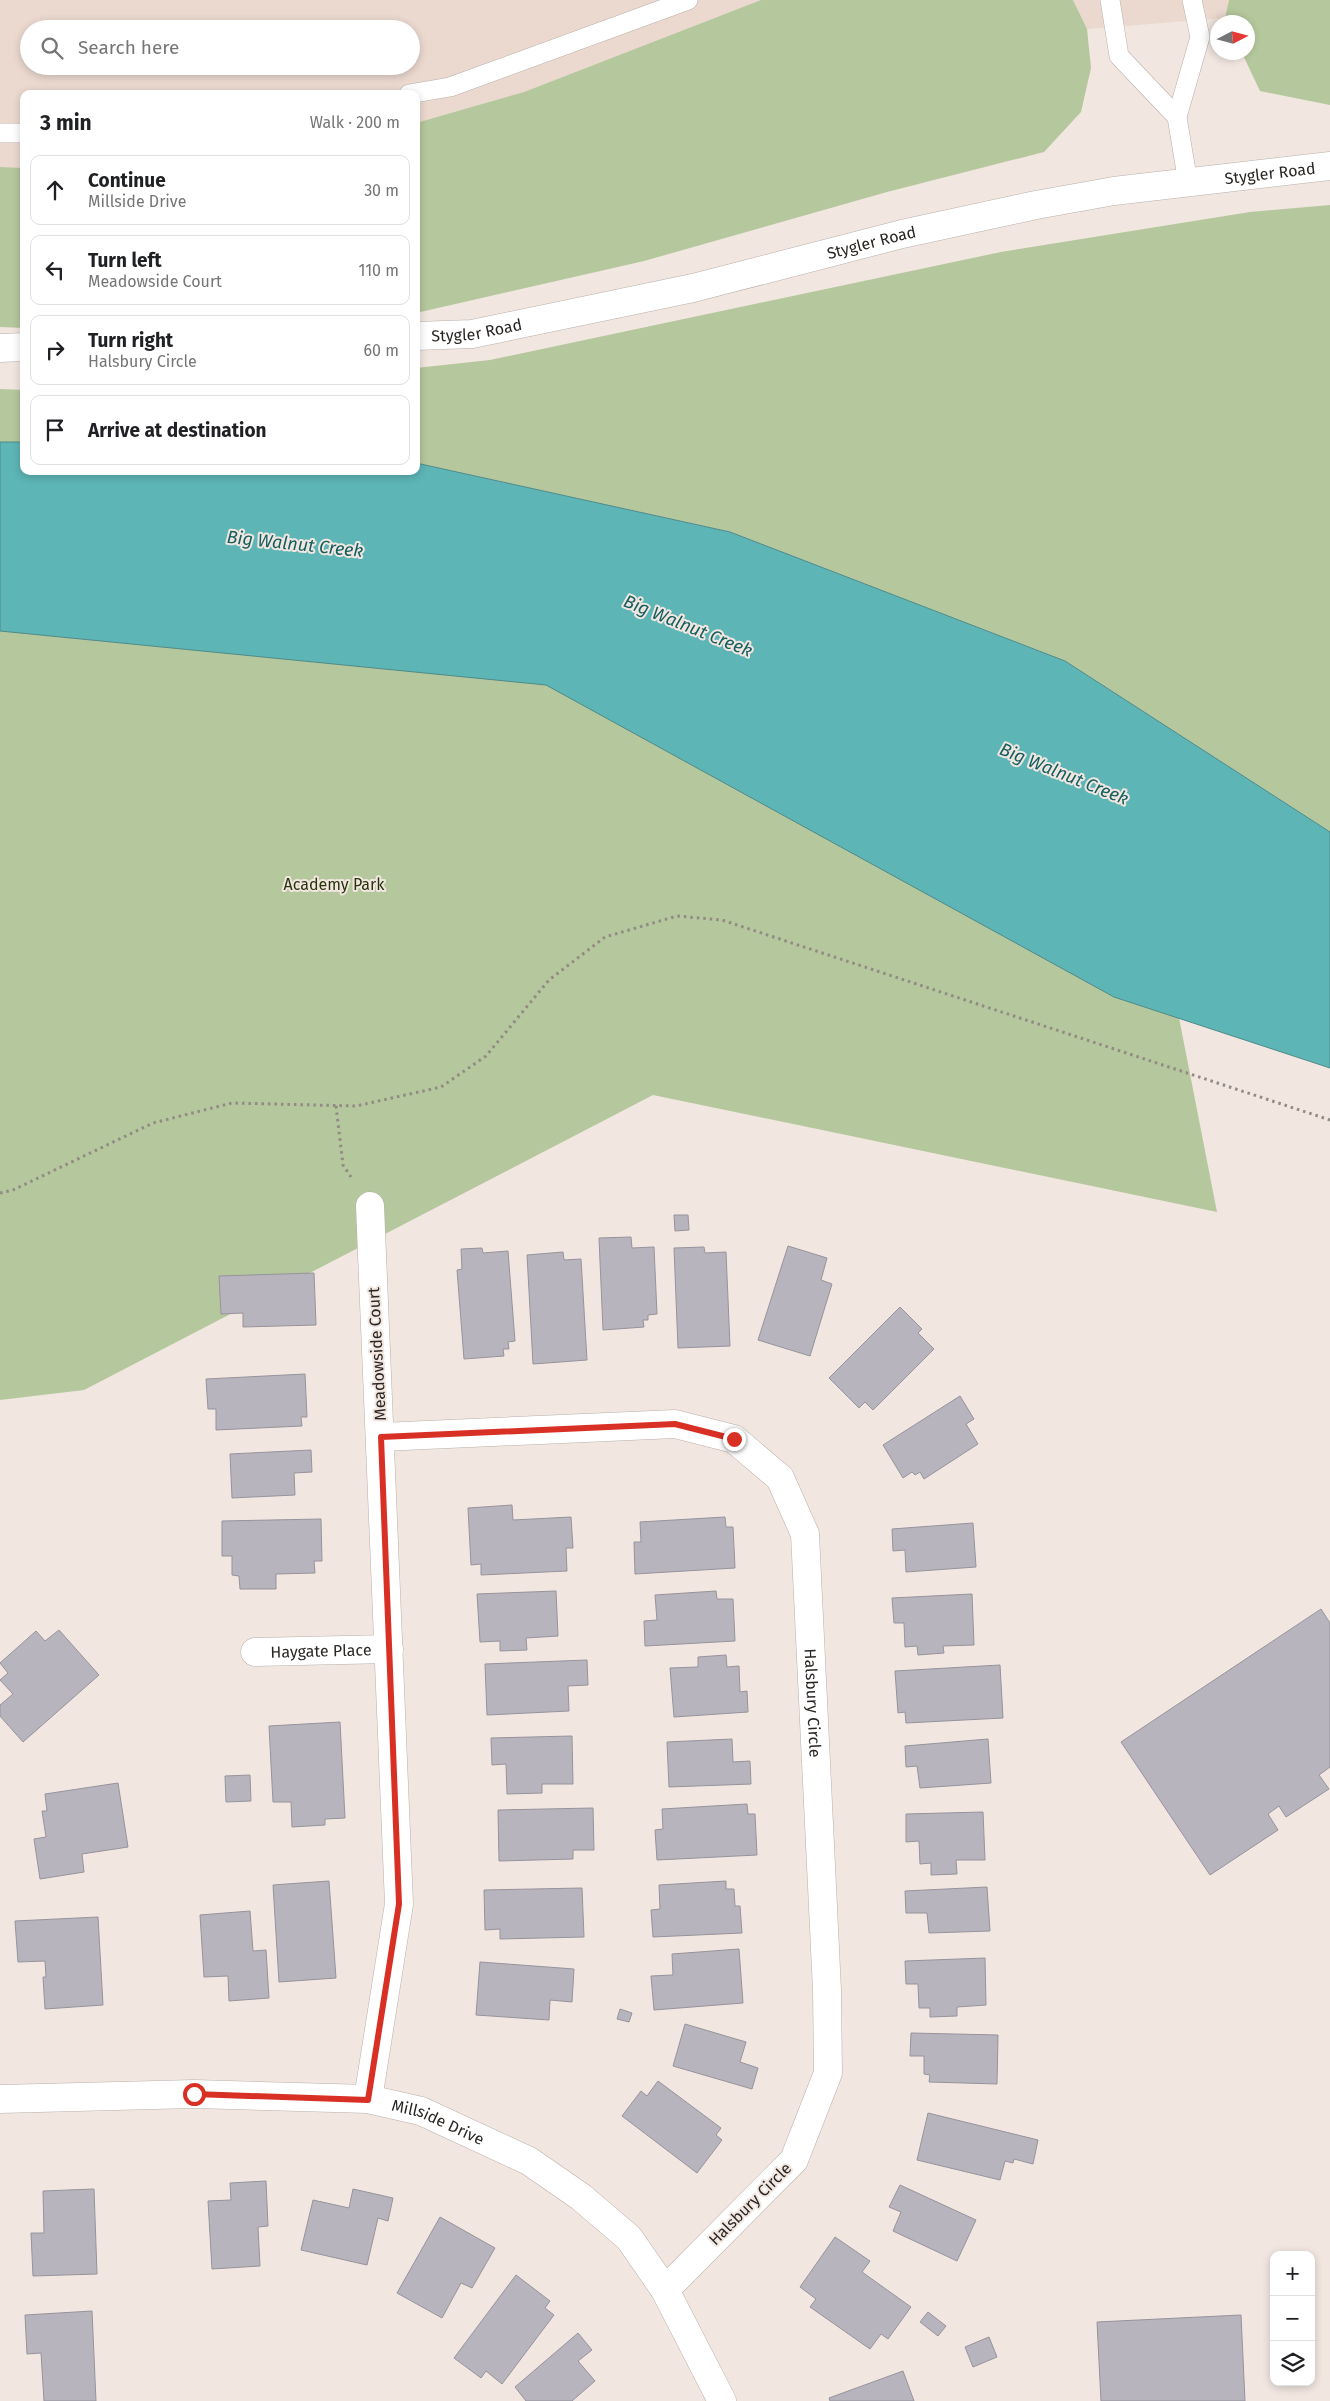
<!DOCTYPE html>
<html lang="en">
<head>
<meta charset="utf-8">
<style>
	body { margin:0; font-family:"Fira Sans",sans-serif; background:#f6f6f6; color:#202124 }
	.controls { position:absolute; right:15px; bottom:15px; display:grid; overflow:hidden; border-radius:10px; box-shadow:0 2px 8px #0003 }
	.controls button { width:45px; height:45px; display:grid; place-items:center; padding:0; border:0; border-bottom:1px solid #e0e0e0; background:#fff; color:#202124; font:25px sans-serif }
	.compass { position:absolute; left:1210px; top:15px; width:45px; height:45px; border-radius:50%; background:#fff; box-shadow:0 2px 8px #0003; rotate:84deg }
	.stop { position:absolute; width:15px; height:15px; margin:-11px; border:4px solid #d93025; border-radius:50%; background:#fff }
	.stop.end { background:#d93025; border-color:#fff; box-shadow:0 1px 5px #0008 }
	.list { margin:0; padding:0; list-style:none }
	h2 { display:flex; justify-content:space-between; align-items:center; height:65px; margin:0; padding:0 20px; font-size:21px }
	h2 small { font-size:16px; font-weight:400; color:#757577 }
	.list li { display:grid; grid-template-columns:32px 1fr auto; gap:15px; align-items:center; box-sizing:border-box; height:70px; margin:0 10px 10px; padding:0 10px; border:1px solid #e0e0e0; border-radius:10px }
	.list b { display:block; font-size:19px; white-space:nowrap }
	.list p { margin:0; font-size:16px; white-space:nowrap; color:#757577 }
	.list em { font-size:16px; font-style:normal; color:#757577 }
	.icon { flex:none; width:28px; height:28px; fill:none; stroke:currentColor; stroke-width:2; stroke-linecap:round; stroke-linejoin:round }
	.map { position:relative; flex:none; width:1330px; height:2401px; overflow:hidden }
	.search { position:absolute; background:#fff; box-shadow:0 2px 8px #0003; left:20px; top:20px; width:400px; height:55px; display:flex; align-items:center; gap:12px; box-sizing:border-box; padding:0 18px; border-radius:28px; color:#757577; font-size:19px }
	.panel { position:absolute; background:#fff; box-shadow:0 2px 8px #0003; left:20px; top:90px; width:400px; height:385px; border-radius:10px }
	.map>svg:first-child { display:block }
</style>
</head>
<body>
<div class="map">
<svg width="1330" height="2401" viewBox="0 0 1330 2401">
	<rect width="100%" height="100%" fill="#f1e6e0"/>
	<path fill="#ebd9cf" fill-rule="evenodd" d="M0,0H761L524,92L416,123V94H24V168L0,167ZM29,29H411V66H29Z
		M1073,0H1229L1225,18L1087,29Z"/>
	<path fill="#b5c79c" d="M761,0H1073L1087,29L1091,68L1081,112L1044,152L887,192L644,261L416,313V123L524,92Z
		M1229,0H1330V105L1260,91L1242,53L1248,52V22H1228L1225,18Z
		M0,167L24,168V328L0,327Z
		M1330,205V832L1065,661L730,532L416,463V368L490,360L1001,252L1250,212Z
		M0,389L24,390V442H0Z
		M0,513L1137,803L1217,1212L653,1095L84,1390L0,1400Z"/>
	<path fill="#5db5b6" stroke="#4e8a8a" d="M0,442H24V471H416V463L730,532L1065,661L1330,832V1068L1114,997L546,685L0,631Z"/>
	<path fill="#b8b4be" stroke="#97939c" d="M674,1215H688L689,1230L675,1231Z
		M631,1237L632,1248L654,1247L657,1314L648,1315V1320H643L644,1327L603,1330L599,1238Z
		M788,1246L827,1258L821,1280L832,1284L810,1356L758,1340Z
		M704,1247L705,1253L726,1252L730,1346L678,1348L674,1248Z
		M482,1248L483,1253L508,1251L515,1341L508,1342L509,1349H503L504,1356L464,1359L457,1270L462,1269L461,1249Z
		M563,1252L564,1260L581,1259L587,1360L533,1364L527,1255Z
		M314,1273L316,1325L243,1327V1313L221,1314L219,1276Z
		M900,1307L922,1329L918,1333L934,1349L873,1410L865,1402L859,1408L829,1378Z
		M305,1374L307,1417H301L302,1426L216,1430V1409H208L206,1379Z
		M960,1396L974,1419L966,1424L978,1444L924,1479L920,1472L915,1475L912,1472L903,1478L883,1445Z
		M311,1450L312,1472L294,1473L295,1495L232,1498L230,1454Z
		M512,1505L513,1520L571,1517L573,1548H566L567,1571L481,1575V1564L471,1565L468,1508Z
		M725,1517L726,1527H733L735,1568L635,1574L634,1542H641L640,1522Z
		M321,1519L322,1561H314L315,1573L276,1574V1589H240L239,1576L232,1575V1556H222V1521Z
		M973,1523L976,1567L906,1572L905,1550L893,1551L892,1529Z
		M556,1591L558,1636L526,1638L527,1650L500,1651V1641L480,1642L477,1594Z
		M716,1591L717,1599H733L735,1641L645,1646L644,1621L657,1620L655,1595Z
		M972,1594L974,1645L943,1646L944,1653L918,1655L917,1646L905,1647L904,1623H894L892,1598Z
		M1321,1609L1330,1623V1767L1319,1775L1329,1789L1286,1817L1279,1806L1268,1814L1278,1830L1210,1875L1121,1742Z
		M59,1630L99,1675L23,1742L0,1716V1705L13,1694L0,1680L8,1673L0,1663L36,1631L45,1641Z
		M726,1655L727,1667L739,1666L740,1692L747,1691L748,1712L674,1717L670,1668L698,1667V1657Z
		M587,1660L588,1685L568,1686L569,1711L487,1715L485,1664Z
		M1000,1665L1003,1718L906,1723L905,1712L898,1713L895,1671Z
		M340,1722L345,1818L325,1819V1825L292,1827L291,1802H273L269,1726Z
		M572,1736L573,1784H542V1793L507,1794L506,1764L492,1765L491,1738Z
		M732,1739L733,1762L750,1761L751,1784L669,1787L667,1742Z
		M988,1739L991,1783L920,1788L917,1766L906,1767L905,1746Z
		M250,1775L251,1801L226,1802L225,1776Z
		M118,1783L128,1847L82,1854L84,1872L40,1879L34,1839L46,1837L42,1811H47L45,1794Z
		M747,1804L748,1814H755L757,1855L657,1860L655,1830L663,1829L662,1809Z
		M593,1808L594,1850H573V1859L499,1861L498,1810Z
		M983,1812L985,1860H956L957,1874L931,1875V1863L920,1864L919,1841L906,1842V1814Z
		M329,1881L336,1978L279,1982L273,1885Z
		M726,1881V1889H734L735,1906H740L742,1933L653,1937L651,1910L660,1909L659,1885Z
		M987,1887L990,1931L929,1933L927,1913H906L905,1891Z
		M582,1888L584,1937L500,1939V1929L485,1930L484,1890Z
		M250,1911L253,1951L266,1950L269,1998L229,2001L228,1976L204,1977L200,1915Z
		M98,1917L103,2005L45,2009L43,1977H46L45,1961L18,1962L15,1921Z
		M739,1949L743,2003L654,2010L651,1976L673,1975L672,1954Z
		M985,1958L986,2005L957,2007V2016L930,2017V2008H919L918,1984H906L905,1961Z
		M480,1962L574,1969L572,2002L550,2000L549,2020L476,2015Z
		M620,2009L632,2013L629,2022L617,2019Z
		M685,2024L746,2042L740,2062L758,2068L752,2089L673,2066Z
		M911,2033L998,2035L997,2084L929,2082L930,2075L924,2074V2056H910Z
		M658,2081L721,2128L716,2135L722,2140L697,2173L622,2116L641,2091L647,2096Z
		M928,2113L1038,2140L1033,2164L1014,2159L1013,2163L1005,2161L1000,2180L917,2160Z
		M266,2181L268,2226L258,2227L260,2266L212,2269L208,2201L231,2200L230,2183Z
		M900,2185L976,2220L957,2261L893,2231L901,2212L889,2207Z
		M94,2189L97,2274L33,2276L31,2233H44L43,2191Z
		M353,2189L393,2198L388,2221L378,2218L367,2265L301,2250L313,2200L349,2208Z
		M440,2217L495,2248L472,2288L461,2283L442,2318L397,2293Z
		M835,2237L870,2261L862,2272L911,2307L888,2339L881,2334L870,2349L810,2307L816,2299L800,2287Z
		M516,2275L550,2301L545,2308L554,2315L502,2384L486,2371L481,2378L454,2358Z
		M92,2311L96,2401H44L41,2353L27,2354L25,2315Z
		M928,2312L946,2326L938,2336L920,2322Z
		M1241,2315L1245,2401H1101L1097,2322Z
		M578,2333L592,2350L578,2361L595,2381L572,2401H526L515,2387Z
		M989,2337L997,2357L973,2367L965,2347Z
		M903,2371L914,2401H830L829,2398Z"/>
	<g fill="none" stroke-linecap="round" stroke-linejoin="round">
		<g stroke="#b9afaa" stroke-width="20">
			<path id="lane" d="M1110,0L1119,56L1177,117
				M409,94L450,87L688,0
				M0,133H24
				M1188,183L1177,117L1200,37L1192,0"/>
		</g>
		<g stroke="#b9afaa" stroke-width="29">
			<g id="street">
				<path id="s1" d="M381,1437L675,1424L734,1439L780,1478L805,1534L827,1990L828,2073L794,2160L665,2290"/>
				<path id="s2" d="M255,1652L389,1649"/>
				<path id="s3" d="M0,2099L194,2094L368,2099L421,2111L529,2161L581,2197L629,2238L665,2290L722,2401"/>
				<path d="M368,2099L399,1904L370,1206"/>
			</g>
		</g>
		<g stroke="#b9afaa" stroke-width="29">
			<g id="secondary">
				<path id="s4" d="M416,336L472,334L693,288L902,234L1036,205L1114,191L1330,166"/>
				<path d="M0,348L24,347"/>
			</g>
		</g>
		<path stroke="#918a85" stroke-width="3" stroke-dasharray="2.5 4" stroke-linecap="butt" d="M336,1106L343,1165L351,1177
			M0,1193L13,1190L153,1123L232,1103L356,1106L441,1087L486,1056L549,980L605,937L677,916L722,920L1330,1120"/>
		<use href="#lane" stroke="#fff" stroke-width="19"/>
		<use href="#street" stroke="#fff" stroke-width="28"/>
		<use href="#secondary" stroke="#fff" stroke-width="28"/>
	</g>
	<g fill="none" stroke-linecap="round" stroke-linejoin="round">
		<path stroke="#d93025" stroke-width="6" d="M194,2094L368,2100L399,1904L381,1437L675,1424L734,1439"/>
	</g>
	<g text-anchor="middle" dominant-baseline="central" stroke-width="4" stroke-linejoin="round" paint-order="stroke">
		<g font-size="16" fill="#2a2624" stroke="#f1e6e0">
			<text stroke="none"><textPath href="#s4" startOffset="871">Stygler Road</textPath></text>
			<text stroke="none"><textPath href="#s4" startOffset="466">Stygler Road</textPath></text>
			<text stroke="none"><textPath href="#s4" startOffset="61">Stygler Road</textPath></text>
			<text transform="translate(377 1354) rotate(-93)">Meadowside Court</text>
			<text stroke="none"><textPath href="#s2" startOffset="66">Haygate Place</textPath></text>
			<text stroke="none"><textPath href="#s1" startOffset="646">Halsbury Circle</textPath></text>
			<text stroke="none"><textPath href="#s3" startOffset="442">Millside Drive</textPath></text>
			<text transform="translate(750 2204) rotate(-45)">Halsbury Circle</text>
		</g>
		<g font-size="16" fill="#28360a" stroke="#f1e6e0">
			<text x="334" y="884">Academy Park</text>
		</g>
		<g font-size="18" font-style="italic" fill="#135e5f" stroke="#f1e6e0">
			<text transform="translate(295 544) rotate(6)">Big Walnut Creek</text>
			<text transform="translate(688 626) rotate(22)">Big Walnut Creek</text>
			<text transform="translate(1064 774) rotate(22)">Big Walnut Creek</text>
		</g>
	</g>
</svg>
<div class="controls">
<button>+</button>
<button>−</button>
<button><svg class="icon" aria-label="layers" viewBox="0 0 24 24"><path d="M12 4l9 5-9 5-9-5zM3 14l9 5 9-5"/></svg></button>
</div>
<svg class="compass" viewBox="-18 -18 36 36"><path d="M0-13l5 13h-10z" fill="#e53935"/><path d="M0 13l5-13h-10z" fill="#757577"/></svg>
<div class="stop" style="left:194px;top:2094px"></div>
<div class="stop end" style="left:734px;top:1439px"></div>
<div class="search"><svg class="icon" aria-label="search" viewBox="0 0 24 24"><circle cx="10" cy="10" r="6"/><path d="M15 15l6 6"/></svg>Search here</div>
<section class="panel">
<h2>3 min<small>Walk · 200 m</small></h2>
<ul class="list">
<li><svg class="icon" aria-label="ahead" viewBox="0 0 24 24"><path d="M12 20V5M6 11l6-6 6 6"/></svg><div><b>Continue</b><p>Millside Drive</p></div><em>30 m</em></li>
<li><svg class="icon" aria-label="left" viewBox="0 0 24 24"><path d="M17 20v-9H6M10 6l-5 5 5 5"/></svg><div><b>Turn left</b><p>Meadowside Court</p></div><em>110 m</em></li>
<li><svg class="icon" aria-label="right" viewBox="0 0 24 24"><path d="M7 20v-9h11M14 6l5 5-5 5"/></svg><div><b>Turn right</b><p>Halsbury Circle</p></div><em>60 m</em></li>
<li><svg class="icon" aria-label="arrive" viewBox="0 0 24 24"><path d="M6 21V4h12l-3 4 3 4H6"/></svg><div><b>Arrive at destination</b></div></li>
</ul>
</section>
</div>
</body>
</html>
